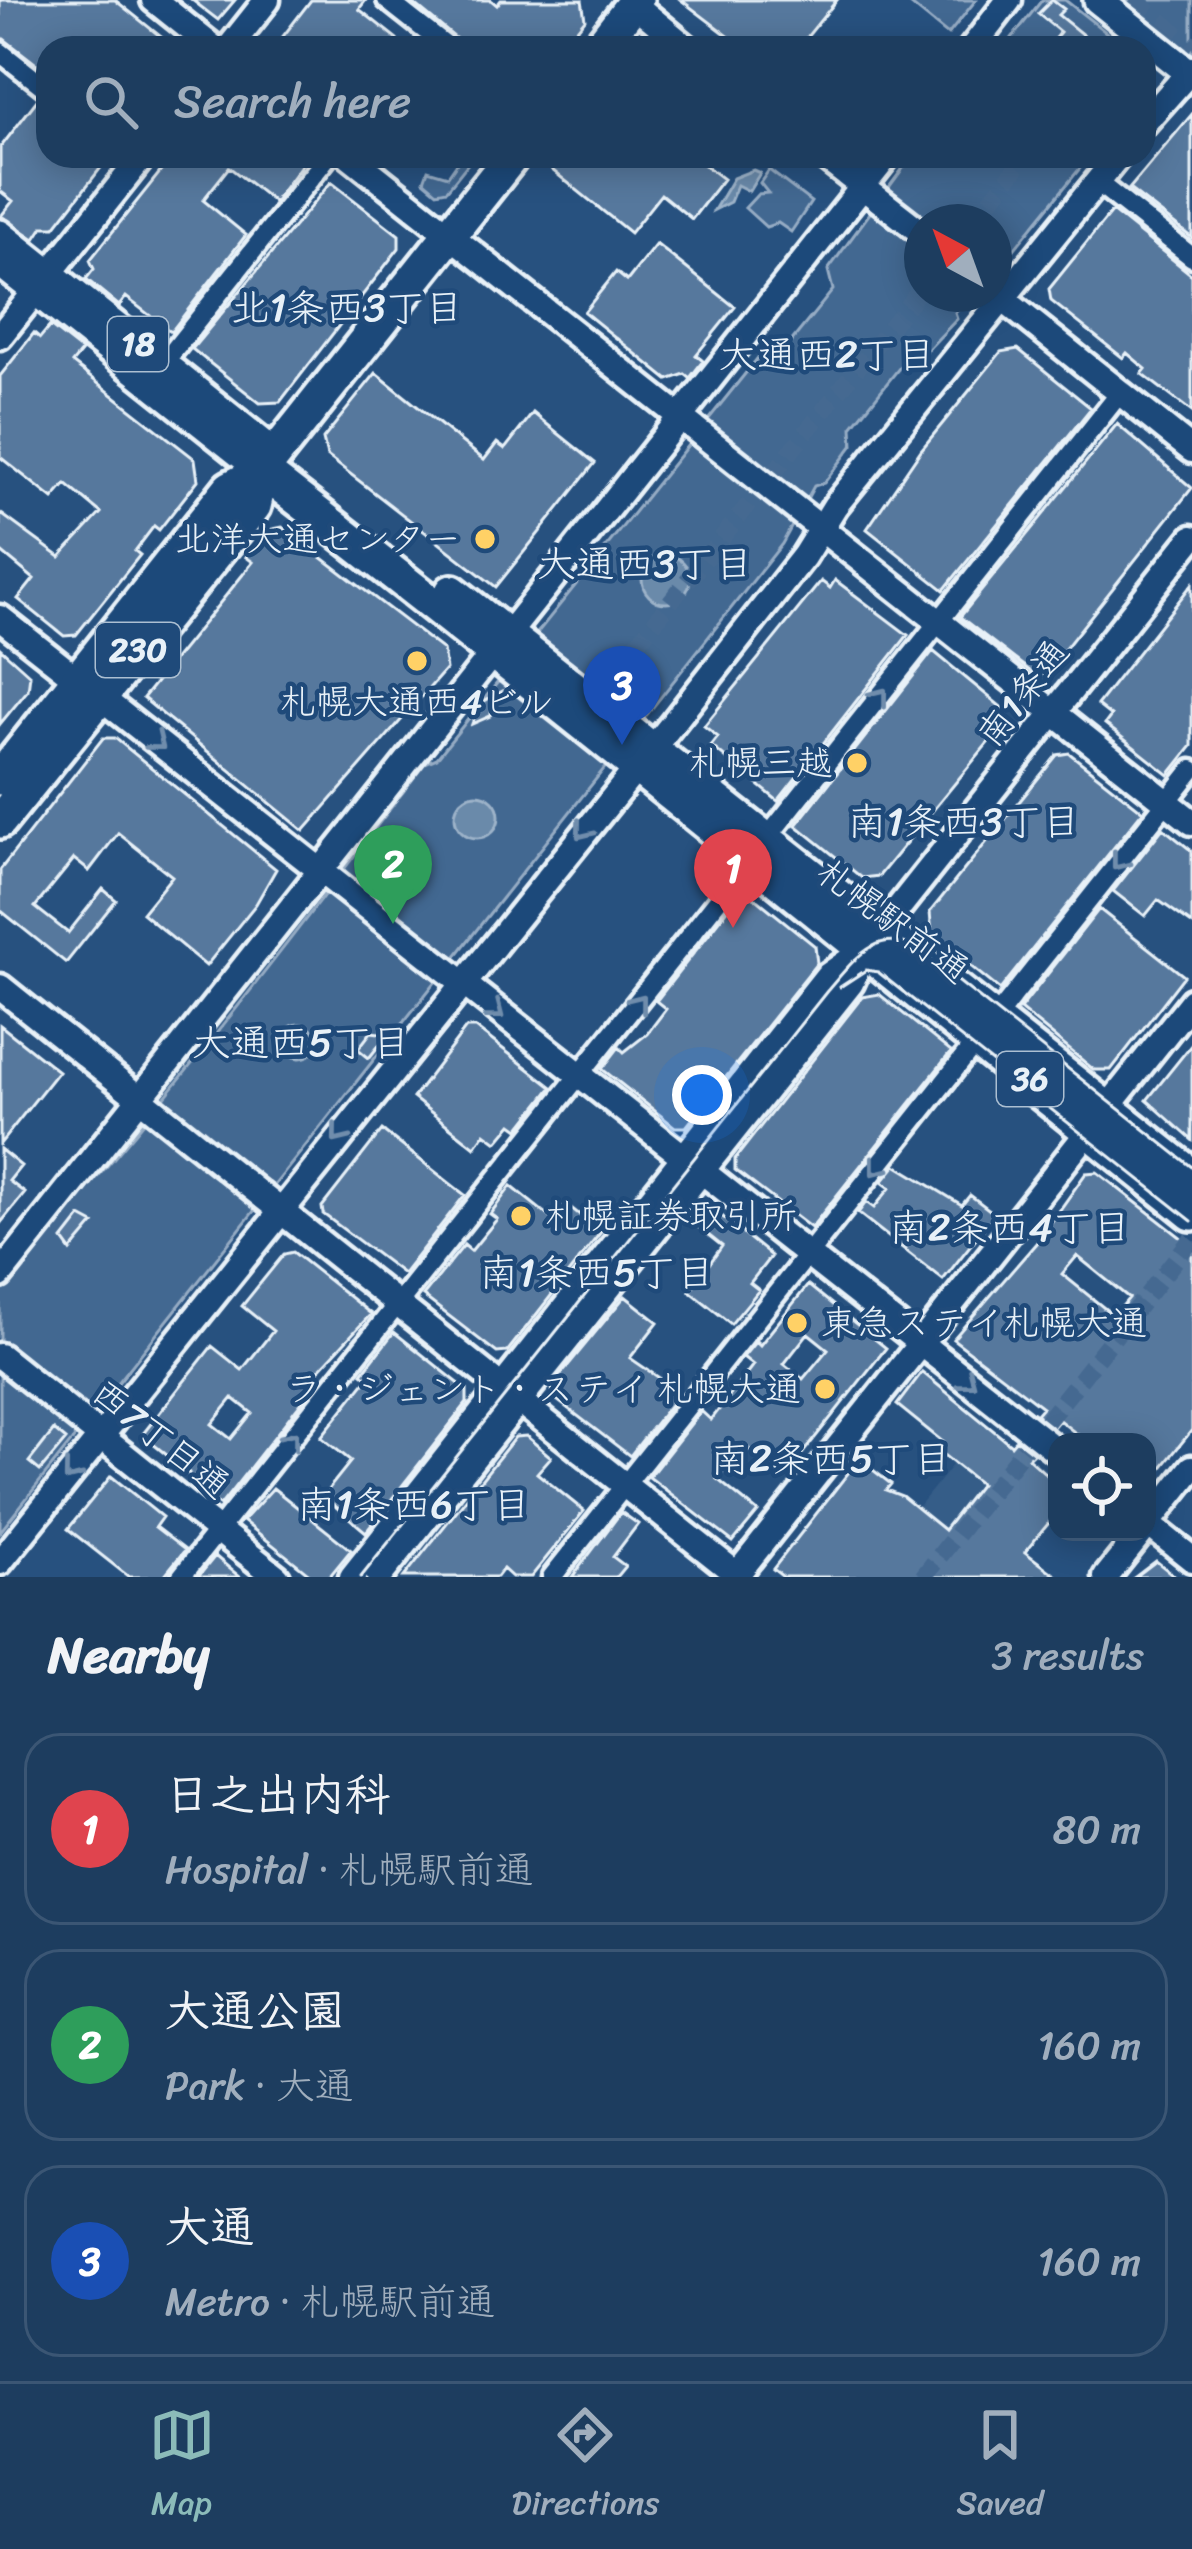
<!DOCTYPE html>
<html lang="en">
<head>
<meta charset="utf-8">
<style>
	body { margin:0; font-family:Sriracha,"Klee One",sans-serif; background:#254465; color:#f1f3f6 }
	.controls { position:absolute; right:36px; bottom:36px; display:grid; overflow:hidden; border-radius:24px; box-shadow:0 6px 30px #0003 }
	.controls button { width:108px; height:108px; display:grid; place-items:center; padding:0; border:0; border-bottom:3px solid #3b5674; background:#1d3d5f; color:#f1f3f6; font:60px sans-serif }
	.compass { position:absolute; left:904px; top:204px; width:108px; height:108px; border-radius:50%; background:#1d3d5f; box-shadow:0 6px 30px #0003; rotate:319deg }
	.you { position:absolute; left:702px; top:1095px; width:42px; height:42px; margin:-30px; border:9px solid #fff; border-radius:50%; background:#1a73e8; box-shadow:0 0 0 18px #1a73e833 }
	.badge { display:grid; place-items:center; width:78px; height:78px; border-radius:50%; background:#8bbbb9; color:#fff; font-size:39px; font-weight:700 }
	.pin { position:absolute; translate:-50% -99px; filter:drop-shadow(0 3px 6px #0008) }
	.pin::after { content:''; position:absolute; top:63px; width:42px; height:36px; background:inherit; clip-path:polygon(0 0,100% 0,50% 100%) }
	.list { margin:0; padding:0; list-style:none }
	h2 { display:flex; justify-content:space-between; align-items:center; height:156px; margin:0; padding:0 48px; font-size:51px }
	h2 small { font-size:39px; font-weight:400; color:#a0aebd }
	.list li { display:grid; grid-template-columns:78px 1fr auto; gap:36px; align-items:center; box-sizing:border-box; height:192px; margin:0 24px 24px; padding:0 24px; border:3px solid #3b5674; border-radius:36px }
	.list b { display:block; font-size:45px; white-space:nowrap }
	.list p { margin:0; font-size:39px; white-space:nowrap; color:#a0aebd }
	.list em { font-size:39px; font-style:normal; color:#a0aebd }
	.icon { flex:none; width:66px; height:66px; fill:none; stroke:currentColor; stroke-width:2; stroke-linecap:round; stroke-linejoin:round }
	.map { position:relative; flex:none; width:1192px; height:1577px; overflow:hidden }
	.search { position:absolute; background:#1d3d5f; box-shadow:0 6px 30px #0003; left:36px; right:36px; top:36px; height:132px; display:flex; align-items:center; gap:30px; box-sizing:border-box; padding:0 42px; border-radius:36px; color:#a0aebd; font-size:45px }
	.sheet { height:804px; background:#1d3d5f }
	nav { display:flex; justify-content:space-around; align-items:center; box-sizing:border-box; height:168px; border-top:3px solid #3b5674; background:#1d3d5f; font-size:33px; color:#a0aebd }
	nav a { display:grid; justify-items:center; gap:6px }
	nav .on { color:#8bbbb9 }
	.map>svg:first-child { display:block }
</style>
</head>
<body>
<div class="map">
<svg width="1192" height="1577" viewBox="0 0 1192 1577">
	<rect width="100%" height="100%" fill="#27517f"/>
	<filter id="ink" filterUnits="userSpaceOnUse"><feTurbulence type="fractalNoise" baseFrequency=".00833" numOctaves="2"/><feDisplacementMap in="SourceGraphic" scale="24" xChannelSelector="R" yChannelSelector="G"/><feConvolveMatrix kernelMatrix="1 2 1 2 8 2 1 2 1" color-interpolation-filters="sRGB"/></filter>
	<g filter="url(#ink)">
		<path fill="#355d88" d="M986,1423L1050,1473L966,1577H862Z"/>
		<path fill="#436891" stroke="#96acc4" stroke-width="3" d="M905,0H976L948,35Z
			M1042,0H1065L1126,48H1004Z
			M1114,0H1192V62Z
			M462,156H474L447,190L437,192L424,181L428,170L448,176Z
			M912,156H1090L994,274V222H922V294H973L955,313L957,319L910,368L903,363L852,427L853,445L824,483L814,486L782,544L0,1532V1292L13,1272C162,1111 294,935 425,763L437,758L765,349L777,359L833,290L828,270Z
			M769,170L811,202L791,232L778,223L766,227L745,208L758,194L768,193L760,183Z"/>
		<path fill="#6b8aaa" stroke="#9db3c9" stroke-width="3" d="M753,170L760,173L749,191L737,185L730,202L714,210L733,178Z
			M642 579a24 24 0 1 1 48 0a24 24 0 1 1-48 0Z
			M455 816a22 22 0 1 1 44 0a22 22 0 1 1-44 0Z
			M283 1041a17 17 0 1 1 34 0a17 17 0 1 1-34 0Z"/>
		<path fill="#57789d" stroke="#e8f1f8" stroke-width="3" fill-rule="evenodd" d="M0,0H115L175,48H101L85,35L73,48H48V73L0,36Z
			M192,0H235L218,20Z
			M311,0H366L359,9L397,39L390,48H274Z
			M409,0H491L497,5L501,0H582L585,19L562,48H467Z
			M681,0H837L798,48H744Z
			M1052,0L1064,9L1058,15L1099,48H1047L1060,32L1038,14Z
			M37,100L48,109V156H110L55,227H43L35,239L1,216L13,201L0,191V148Z
			M1192,114V238L1129,189Z
			M173,156H308L274,202L229,167L203,200L246,235L171,332L126,297L119,306L86,279L94,269L90,260Z
			M563,156H693L723,179L692,219L661,194L630,233L552,170Z
			M331,182L399,235V248L280,402L260,403L192,349Z
			M1112,211L1192,275V412L1142,374L1146,369L1127,353L1123,358L1051,301L1049,289Z
			M656,244L735,307L696,355L703,361L690,378L685,374L668,380L584,312L616,272L627,281Z
			M50,326L82,351L72,363L195,459L198,480L159,530L154,526L135,551L140,555L76,635L64,636L18,599L34,579L0,551V513L60,557L101,513L66,484L53,499L0,457V376L34,333L40,338Z
			M1018,349L1091,408L944,590L867,529L921,450L1001,352Z
			M376,373L484,460L497,443L505,449L533,413L595,463L496,587L327,456L323,439Z
			M1117,424L1192,488L1045,674L1035,675L960,617Z
			M282,527L443,650L446,669L304,831L143,698L253,562L246,557L268,530Z
			M835,580L908,635L778,801L711,746L718,737L704,726L821,581L830,588Z
			M1192,584V746L1169,775L1105,724L1111,716L1097,705Z
			M0,648L30,675L28,690L0,724Z
			M933,651L1006,711V721L879,876L862,878L796,825Z
			M501,692L490,716L472,724L479,704Z
			M103,738H115L276,869L256,904L206,966L142,913L172,876L118,833L89,871L74,859L35,907L68,933L103,889L116,900L66,963L0,910V870Z
			M1069,753L1143,811L1000,990L932,935L930,912L1057,755Z
			M1163,828L1192,851V924L1158,900L1145,916L1113,891Z
			M744,889L815,946L817,963L686,1127H675L602,1069L619,1047L624,1052L647,1034L666,1009L656,1001Z
			M1099,909L1184,976L1111,1070H1094L1020,1009Z
			M879,994L951,1052L811,1228L735,1170V1159L862,997Z
			M0,1025L58,1071L0,1144Z
			M466,1028H476L552,1087L519,1129L512,1124L497,1142L485,1133L475,1147L413,1098Z
			M371,1032L388,1034L369,1058L358,1049Z
			M1192,1044V1140L1147,1100Z
			M382,1130L465,1195L403,1274L323,1214L322,1207Z
			M0,1149L21,1166L9,1181L25,1193L0,1224Z
			M896,1165L962,1205L970,1195L995,1214L943,1280L858,1213L866,1202L874,1208L890,1188L882,1182Z
			M1097,1172L1192,1246V1430L1147,1486V1442H1087L1059,1420L1053,1427L1036,1414L1042,1407L953,1339L1037,1242L1086,1173ZM1077,1256L1129,1298L1114,1316L1062,1274Z
			M511,1186L552,1219L565,1203L601,1232L507,1352L497,1353L423,1296L464,1245L471,1251L497,1219L490,1214Z
			M708,1205L771,1256L750,1283L759,1290L731,1324L690,1291L722,1246L688,1219L697,1206Z
			M81,1217L94,1224L71,1251L63,1240Z
			M293,1252L371,1314L316,1373L321,1377L220,1506L188,1481L189,1473L142,1435L212,1346L242,1370L273,1331L242,1306L284,1254ZM233,1398L252,1413L231,1439L212,1424Z
			M808,1285L886,1348L784,1477L744,1445L717,1479L758,1512L733,1542L649,1477L701,1411L711,1420L753,1365L743,1357L756,1341L760,1345ZM808,1333L828,1349L803,1379L784,1364Z
			M625,1296L658,1322L630,1358L680,1392L630,1456L553,1397L552,1385Z
			M394,1332L467,1390V1403L366,1532L323,1496L351,1461L321,1437L368,1378L362,1373Z
			M922,1372L1011,1445L1016,1439L1033,1453L1028,1458L1057,1484V1513L1025,1552L1058,1577H783L773,1569L859,1459L891,1484L886,1490L902,1496L944,1530L980,1484L937,1450L943,1442L897,1405Z
			M54,1430L66,1440L40,1471L29,1462Z
			M526,1436L551,1457L537,1473L584,1511L531,1577H512L503,1569L497,1577H404L515,1437Z
			M111,1476L162,1517L155,1527L185,1550L163,1577H129L68,1529Z
			M273,1488L351,1550L329,1577H313L243,1521Z
			M621,1512L638,1524L613,1557L625,1566L616,1577H572Z
			M215,1556L229,1568L240,1577H198Z
			M1156,1561L1176,1577H1135Z"/>
		<g fill="none" stroke-linecap="round" stroke-linejoin="round">
			<path stroke="#446991" stroke-width="18" stroke-dasharray="18 9" stroke-linecap="butt" d="M973,222L1026,156
				M586,708L922,287
				M1046,1422L1192,1239
				M923,1577L1025,1448"/>
			<path stroke="#446991" stroke-width="24" stroke-dasharray="24 12" stroke-linecap="butt" d="M1130,0L1192,49"/>
			<g stroke="#e8f1f8" stroke-width="27">
				<path id="street" d="M387,0L448,48
					M0,52L48,90
					M1097,182L1192,257
					M163,364L328,156
					M181,1577L1120,393
					M552,1577L1192,770"/>
			</g>
			<g stroke="#e8f1f8" stroke-width="33">
				<path id="secondary" d="M154,0L214,48
					M629,0L687,48
					M229,48L267,0
					M972,48L1009,0
					M1144,123L1192,69
					M350,156L1192,822
					M823,156L922,233
					M994,292L1192,450
					M0,336L143,156
					M0,618L1057,1451
					M0,987L740,1577
					M0,1275L887,156
					M0,1356L277,1577
					M1147,1523L1192,1559
					M1147,1525L1192,1468
					M0,1562L673,723L804,556L835,506L1118,156
					M352,1577L827,976L865,949
					M379,1577L851,983L866,949L1192,538
					M735,1577L1192,1001
					M1106,1577L1142,1532"/>
			</g>
			<g stroke="#e8f1f8" stroke-width="36">
				<path id="primary" d="M1098,0L1192,75
					M0,234L276,454
					M0,263L262,471"/>
			</g>
			<g stroke="#e8f1f8" stroke-width="42">
				<path id="highway" d="M599,48L636,0
					M262,471C576,713 882,966 1192,1213
					M452,592L1192,1176
					M0,778L230,488L262,471L512,156
					M0,821L254,506L262,471"/>
			</g>
			<use href="#street" stroke="#1f4a7a" stroke-width="18"/>
			<use href="#secondary" stroke="#1f4a7a" stroke-width="24"/>
			<use href="#primary" stroke="#1f4a7a" stroke-width="27"/>
			<use href="#highway" stroke="#1f4a7a" stroke-width="33"/>
			<path stroke="#e8f1f8" stroke-width="3" d="M840,987L866,970L878,972L1192,1221
				M361,1577L827,991C854,960 879,923 920,951L1192,1167"/>
		</g>
		<defs><path id="oneway-chevron" d="M-2-3.5L2.5 0L-2 3.5" fill="none" stroke-width="1.6" stroke-linecap="round" stroke-linejoin="round" transform="scale(3)"/></defs>
		<g stroke="#6f8dac">
			<use href="#oneway-chevron" transform="translate(880 696) rotate(-52)"/>
			<use href="#oneway-chevron" transform="translate(157 743) rotate(39)"/>
			<use href="#oneway-chevron" transform="translate(583 831) rotate(129)"/>
			<use href="#oneway-chevron" transform="translate(1119 862) rotate(128)"/>
			<use href="#oneway-chevron" transform="translate(639 1002) rotate(-52)"/>
			<use href="#oneway-chevron" transform="translate(496 1012) rotate(38)"/>
			<use href="#oneway-chevron" transform="translate(339 1135) rotate(129)"/>
			<use href="#oneway-chevron" transform="translate(877 1168) rotate(128)"/>
			<use href="#oneway-chevron" transform="translate(968 1381) rotate(38)"/>
			<use href="#oneway-chevron" transform="translate(291 1439) rotate(-52)"/>
			<use href="#oneway-chevron" transform="translate(71 1473) rotate(129)"/>
		</g>
	</g>
	<g fill="#ffd166" stroke="#1f4a7a" stroke-width="4.5">
		<circle cx="485" cy="539" r="12"/>
		<circle cx="417" cy="661" r="12"/>
		<circle cx="857" cy="763" r="12"/>
		<circle cx="521" cy="1216" r="12"/>
		<circle cx="797" cy="1323" r="12"/>
		<circle cx="825" cy="1389" r="12"/>
	</g>
	<g text-anchor="middle" dominant-baseline="central" stroke-width="9" stroke-linejoin="round" paint-order="stroke">
		<g fill="#1f4a7a" stroke="#acbfd2" stroke-width="3">
			<rect x="108" y="317" width="60" height="54" rx="9"/>
			<rect x="96" y="623" width="84" height="54" rx="9"/>
			<rect x="997" y="1052" width="66" height="54" rx="9"/>
		</g>
		<g font-size="33" font-weight="bold" fill="#e8f1f8">
			<text x="138" y="344">18</text>
			<text x="138" y="650">230</text>
			<text x="1030" y="1079">36</text>
		</g>
		<g font-size="36" fill="#e8f1f8" stroke="#1f4a7a" text-anchor="end">
			<text x="461" y="539">北洋大通センター</text>
			<text x="417" y="702" text-anchor="middle">札幌大通西4ビル</text>
			<text x="833" y="763">札幌三越</text>
			<text x="545" y="1216" text-anchor="start">札幌証券取引所</text>
			<text x="821" y="1323" text-anchor="start">東急ステイ札幌大通</text>
			<text x="801" y="1389">ラ・ジェント・ステイ 札幌大通</text>
		</g>
		<g font-size="36" fill="#e8f1f8" stroke="#1f4a7a">
			<text transform="translate(1023 693) rotate(-52)">南1条通</text>
			<text transform="translate(893 921) rotate(37)">札幌駅前通</text>
			<text transform="translate(161 1439) rotate(39)">西7丁目通</text>
		</g>
		<g font-size="39" fill="#e8f1f8" stroke="#1f4a7a">
			<text x="347" y="307">北1条西3丁目</text>
			<text x="827" y="354">大通西2丁目</text>
			<text x="645" y="563">大通西3丁目</text>
			<text x="964" y="821">南1条西3丁目</text>
			<text x="301" y="1042">大通西5丁目</text>
			<text x="1010" y="1227">南2条西4丁目</text>
			<text x="597" y="1272">南1条西5丁目</text>
			<text x="831" y="1458">南2条西5丁目</text>
			<text x="414" y="1504">南1条西6丁目</text>
		</g>
	</g>
</svg>
<div class="controls">
<button><svg class="icon" aria-label="locate" viewBox="0 0 24 24"><circle cx="12" cy="12" r="6"/><path d="M12 2v4M12 18v4M2 12h4M18 12h4"/></svg></button>
</div>
<svg class="compass" viewBox="-18 -18 36 36"><path d="M0-13l5 13h-10z" fill="#e53935"/><path d="M0 13l5-13h-10z" fill="#a0aebd"/></svg>
<div class="you"></div>
<div class="pin badge" style="left:733px;top:928px;background:#e0444e">1</div>
<div class="pin badge" style="left:393px;top:924px;background:#2e9e5b">2</div>
<div class="pin badge" style="left:622px;top:745px;background:#1a4fb4">3</div>
<div class="search"><svg class="icon" aria-label="search" viewBox="0 0 24 24"><circle cx="10" cy="10" r="6"/><path d="M15 15l6 6"/></svg>Search here</div>
</div>
<section class="sheet">
<h2>Nearby<small>3 results</small></h2>
<ul class="list">
<li><span class="badge" style="background:#e0444e">1</span><div><b>日之出内科</b><p>Hospital · 札幌駅前通</p></div><em>80 m</em></li>
<li><span class="badge" style="background:#2e9e5b">2</span><div><b>大通公園</b><p>Park · 大通</p></div><em>160 m</em></li>
<li><span class="badge" style="background:#1a4fb4">3</span><div><b>大通</b><p>Metro · 札幌駅前通</p></div><em>160 m</em></li>
</ul>
</section>
<nav>
<a class="on"><svg class="icon" aria-label="map" viewBox="0 0 24 24"><path d="M3 6l6-2 6 2 6-2v14l-6 2-6-2-6 2zM9 4v14M15 6v14"/></svg>Map</a>
<a><svg class="icon" aria-label="directions" viewBox="0 0 24 24"><path d="M12 3l9 9-9 9-9-9zM9 14v-3h6M13 9l2 2-2 2"/></svg>Directions</a>
<a><svg class="icon" aria-label="saved" viewBox="0 0 24 24"><path d="M7 4h10v16l-5-4-5 4z"/></svg>Saved</a>
</nav>
</body>
</html>
